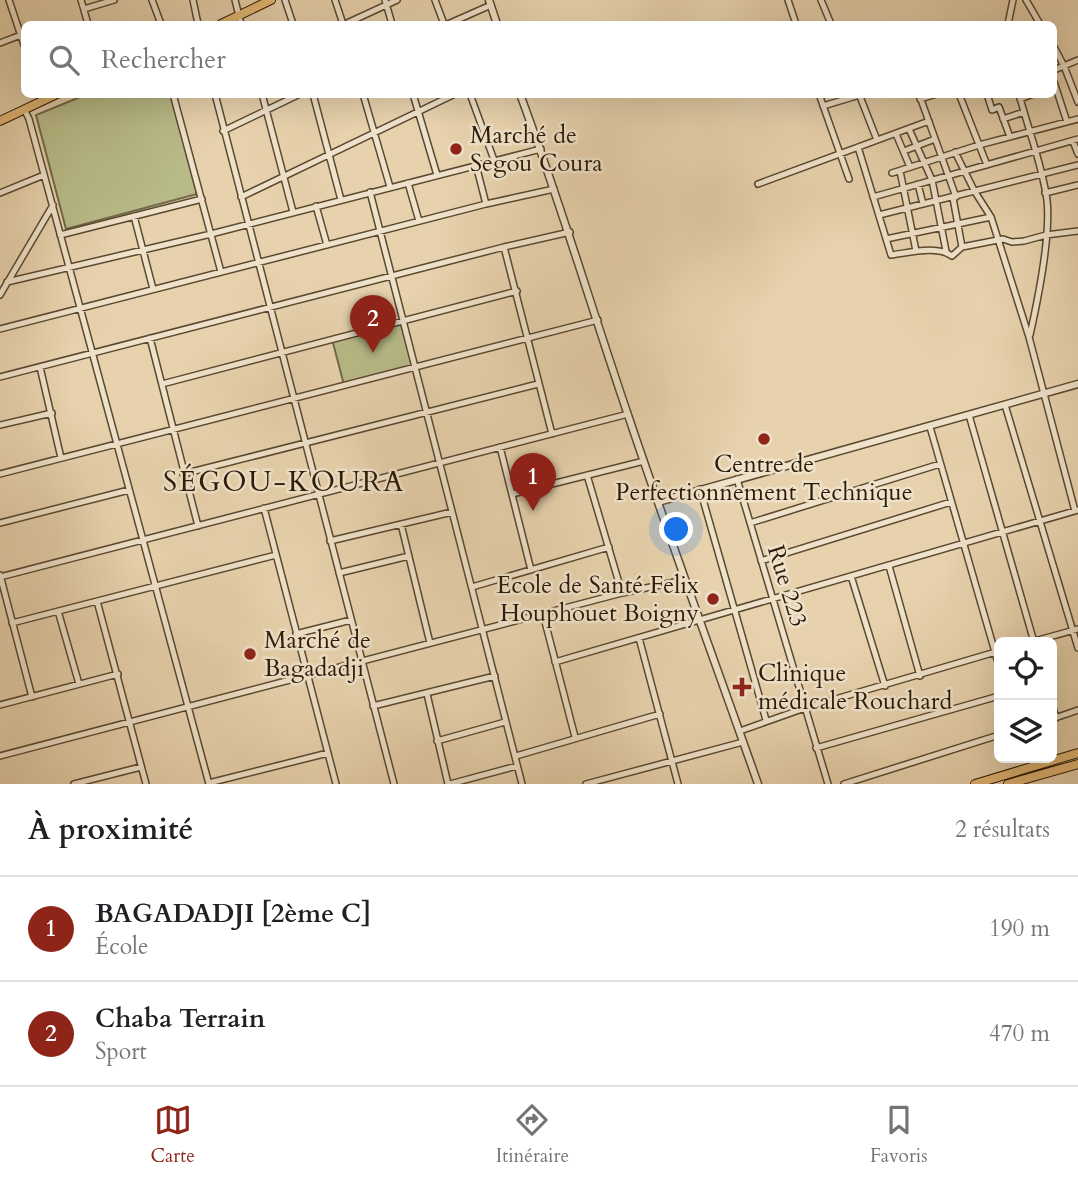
<!DOCTYPE html>
<html lang="fr">
<head>
<meta charset="utf-8">
<style>
	body { margin:0; font-family:Cardo,serif; background:#f6f6f6; color:#202124 }
	.controls { position:absolute; right:21px; bottom:21px; display:grid; overflow:hidden; border-radius:10px; box-shadow:0 7px 28px #0002 }
	.controls button { width:63px; height:63px; display:grid; place-items:center; padding:0; border:0; border-bottom:2px solid #e0e0e0; background:#fff; color:#202124; font:35px sans-serif }
	.you { position:absolute; left:677px; top:530px; width:24px; height:24px; margin:-18px; border:5px solid #fff; border-radius:50%; background:#1a73e8; box-shadow:0 0 0 10px #1a73e833 }
	.badge { display:grid; place-items:center; width:46px; height:46px; border-radius:50%; background:#8f2418; color:#fff; font-size:23px; font-weight:700 }
	.pin { position:absolute; translate:-50% -58px; filter:drop-shadow(0 2px 4px #0008) }
	.pin::after { content:''; position:absolute; top:37px; width:24px; height:21px; background:inherit; clip-path:polygon(0 0,100% 0,50% 100%) }
	.list { margin:0; padding:0; list-style:none }
	h2 { display:flex; justify-content:space-between; align-items:center; height:91px; margin:0; padding:0 28px; font-size:30px }
	h2 small { font-size:23px; font-weight:400; color:#757577 }
	.list li { display:grid; grid-template-columns:46px 1fr auto; gap:21px; align-items:center; box-sizing:border-box; height:105px; padding:0 28px; border-top:2px solid #e0e0e0 }
	.list b { display:block; font-size:26px; white-space:nowrap }
	.list p { margin:0; font-size:23px; white-space:nowrap; color:#757577 }
	.list em { font-size:23px; font-style:normal; color:#757577 }
	.icon { flex:none; width:38px; height:38px; fill:none; stroke:currentColor; stroke-width:2; stroke-linecap:round; stroke-linejoin:round }
	.map { position:relative; flex:none; width:1078px; height:784px; overflow:hidden }
	.search { position:absolute; background:#fff; box-shadow:0 7px 28px #0002; left:21px; right:21px; top:21px; height:77px; display:flex; align-items:center; gap:18px; box-sizing:border-box; padding:0 24px; border-radius:10px; color:#757577; font-size:26px }
	.sheet { height:301px; background:#fff }
	nav { display:flex; justify-content:space-around; align-items:center; box-sizing:border-box; height:98px; border-top:2px solid #e0e0e0; background:#fff; font-size:19px; color:#757577 }
	nav a { display:grid; justify-items:center; gap:4px }
	nav .on { color:#8f2418 }
	.map>svg:first-child { display:block }
</style>
</head>
<body>
<div class="map">
<svg width="1078" height="784" viewBox="0 0 1078 784">
	<rect width="100%" height="100%" fill="#e7d2ad"/>
	<filter id="stains"><feTurbulence type="fractalNoise" baseFrequency=".00286" numOctaves="4"/><feColorMatrix values="0 0 0 0 .2 0 0 0 0 .09 0 0 0 0 .02 0 0 0 .5 -.17"/></filter>
	<radialGradient id="worn" r=".72"><stop offset=".6" stop-color="#630" stop-opacity="0"/><stop offset="1" stop-color="#630" stop-opacity=".3"/></radialGradient>
	<path fill="#b8bb88" stroke="#726a48" stroke-width="2" d="M85,95H171L197,194L66,229L36,115Z
		M402,321L414,367L344,385L332,339Z"/>
	<g fill="none" stroke-linecap="round" stroke-linejoin="round">
		<g stroke="#5a4830" stroke-width="8">
			<path id="minor" d="M9,0L24,45
				M81,0L88,24
				M152,0L161,24
				M193,0L198,24
				M235,0L241,24
				M285,0L293,24
				M335,0L343,24
				M385,0L392,24
				M435,0L444,24
				M788,0L796,24
				M821,0L831,24
				M1026,0L1040,24
				M84,9L114,0
				M345,24L397,0
				M448,24L491,5
				M1008,24L1013,0
				M0,43L21,35
				M1054,47L1064,66L1078,102
				M1054,70L1078,60
				M1054,82L1067,122
				M173,94L221,272
				M215,94L394,784
				M262,94L293,212
				M313,94L341,200
				M363,94L390,187
				M413,94L437,175
				M470,94L494,160
				M819,94L849,179
				M859,94L877,140
				M919,94L956,197
				M959,94L987,165
				M987,94L992,110L999,107L1010,137
				M1019,94C1028,129 1042,164 1047,200C1051,236 1038,299 1030,335
				M920,99L937,94
				M1020,99L1033,94
				M823,106L863,94
				M24,109L29,119L209,784
				M1003,119L1024,112
				M909,129L932,180L946,251
				M223,131L300,94
				M896,134L910,167
				M1073,141L1078,154
				M858,147L891,255C908,253 937,245 952,256L962,247L1003,239L1012,242L1024,241L1046,235L1078,231
				M904,151L935,139
				M955,152L975,192L991,217L1029,337L1075,511
				M476,165L486,204
				M900,171L916,251
				M892,173L979,145L1078,119
				M408,183L419,221
				M758,184L929,121
				M918,184L923,204
				M370,192L522,784
				M0,193L44,175
				M1045,193L1078,185
				M241,197L455,94
				M873,197L1078,139
				M953,198L962,247
				M316,206L327,245
				M879,215L1078,165
				M134,216L153,289
				M60,235L202,199
				M886,239L991,217
				M504,247L552,434
				M7,282L211,234L541,149
				M0,295L53,205
				M0,329L486,204L554,189
				M150,338L198,526
				M40,367L61,458
				M0,377L504,247L570,232
				M162,384L517,291
				M1005,405L1078,648
				M969,415L1034,642
				M0,425L52,413
				M930,427L999,666
				M500,447L531,570
				M0,474L598,320
				M183,474L538,384
				M587,475L622,593
				M737,479L828,784
				M700,489L766,720
				M512,494L644,461
				M264,508L336,784
				M0,523L129,490
				M750,523L940,464
				M401,524L430,643
				M330,541L452,512
				M761,561L951,502
				M889,566L920,676
				M339,573L409,556
				M0,575L32,697
				M851,576L885,686
				M0,577L628,414
				M472,587L609,547
				M97,601L146,784
				M58,611L79,684
				M543,614L575,737
				M12,623L276,555
				M296,634L351,620
				M639,638L678,784
				M1031,642L1078,629
				M555,662L1078,510
				M427,694L448,784
				M0,705L118,674
				M1052,705L1056,718
				M373,706L495,676
				M1052,719L1078,710
				M740,731L805,708L999,651
				M437,741L505,722
				M816,748L999,696
				M0,756L622,593L684,580
				M516,756L660,714
				M209,783L328,753
				M74,784L141,767
				M450,784L517,766
				M586,784L743,742
				M844,784L999,735"/>
		</g>
		<g stroke="#5a4830" stroke-width="9">
			<path id="tertiary" d="M489,0L497,24
				M520,94C560,201 592,310 629,418C670,540 715,662 758,784
				M658,502L1078,384"/>
		</g>
		<g stroke="#2b1a07" stroke-width="10">
			<path id="primary" d="M975,784L1078,753
				M1008,784L1078,764"/>
		</g>
		<g stroke="#2b1a07" stroke-width="10">
			<path id="trunk" d="M221,24L271,0
				M0,121L57,94"/>
		</g>
		<use href="#minor" stroke="#efe2ca" stroke-width="5"/>
		<use href="#tertiary" stroke="#efe2ca" stroke-width="6"/>
		<use href="#primary" stroke="#e4b976" stroke-width="8"/>
		<use href="#trunk" stroke="#e4b976" stroke-width="8"/>
	</g>
	<g fill="#8f2418" stroke="#efe2ca" stroke-width="2.5">
		<circle cx="456" cy="149" r="7"/>
		<circle cx="764" cy="439" r="7"/>
		<circle cx="713" cy="599" r="7"/>
		<circle cx="250" cy="654" r="7"/>
		<path d="M738.5 676.5h7v7h7v7h-7v7h-7v-7h-7v-7h7z"/>
	</g>
	<g text-anchor="middle" dominant-baseline="central" stroke-width="5" stroke-linejoin="round" paint-order="stroke">
		<g font-size="24" fill="#2b1a07" stroke="#efe2ca" text-anchor="start">
			<text x="470" y="135">Marché de<tspan x="470" dy="28">Segou Coura</tspan></text>
			<text x="764" y="464" text-anchor="middle">Centre de<tspan x="764" dy="28">Perfectionnement Technique</tspan></text>
			<text x="699" y="585" text-anchor="end">Ecole de Santé Felix<tspan x="699" dy="28">Houphouet Boigny</tspan></text>
			<text x="264" y="640">Marché de<tspan x="264" dy="28">Bagadadji</tspan></text>
			<text x="758" y="673">Clinique<tspan x="758" dy="28">médicale Rouchard</tspan></text>
		</g>
		<g font-size="24" fill="#2b1a07" stroke="#efe2ca">
			<text transform="translate(787 586) rotate(73)">Rue 223</text>
		</g>
		<g font-size="28" letter-spacing="2" fill="#2b1a07" stroke="#efe2ca">
			<text x="284" y="482">SÉGOU-KOURA</text>
		</g>
	</g>
	<rect width="100%" height="100%" filter="url(#stains)"/>
	<rect width="100%" height="100%" fill="url(#worn)"/>
</svg>
<div class="controls">
<button><svg class="icon" aria-label="locate" viewBox="0 0 24 24"><circle cx="12" cy="12" r="6"/><path d="M12 2v4M12 18v4M2 12h4M18 12h4"/></svg></button>
<button><svg class="icon" aria-label="layers" viewBox="0 0 24 24"><path d="M12 4l9 5-9 5-9-5zM3 14l9 5 9-5"/></svg></button>
</div>
<div class="you"></div>
<div class="pin badge" style="left:533px;top:511px">1</div>
<div class="pin badge" style="left:373px;top:353px">2</div>
<div class="search"><svg class="icon" aria-label="search" viewBox="0 0 24 24"><circle cx="10" cy="10" r="6"/><path d="M15 15l6 6"/></svg>Rechercher</div>
</div>
<section class="sheet">
<h2>À proximité<small>2 résultats</small></h2>
<ul class="list">
<li><span class="badge">1</span><div><b>BAGADADJI [2ème C]</b><p>École</p></div><em>190 m</em></li>
<li><span class="badge">2</span><div><b>Chaba Terrain</b><p>Sport</p></div><em>470 m</em></li>
</ul>
</section>
<nav>
<a class="on"><svg class="icon" aria-label="map" viewBox="0 0 24 24"><path d="M3 6l6-2 6 2 6-2v14l-6 2-6-2-6 2zM9 4v14M15 6v14"/></svg>Carte</a>
<a><svg class="icon" aria-label="directions" viewBox="0 0 24 24"><path d="M12 3l9 9-9 9-9-9zM9 14v-3h6M13 9l2 2-2 2"/></svg>Itinéraire</a>
<a><svg class="icon" aria-label="saved" viewBox="0 0 24 24"><path d="M7 4h10v16l-5-4-5 4z"/></svg>Favoris</a>
</nav>
</body>
</html>
